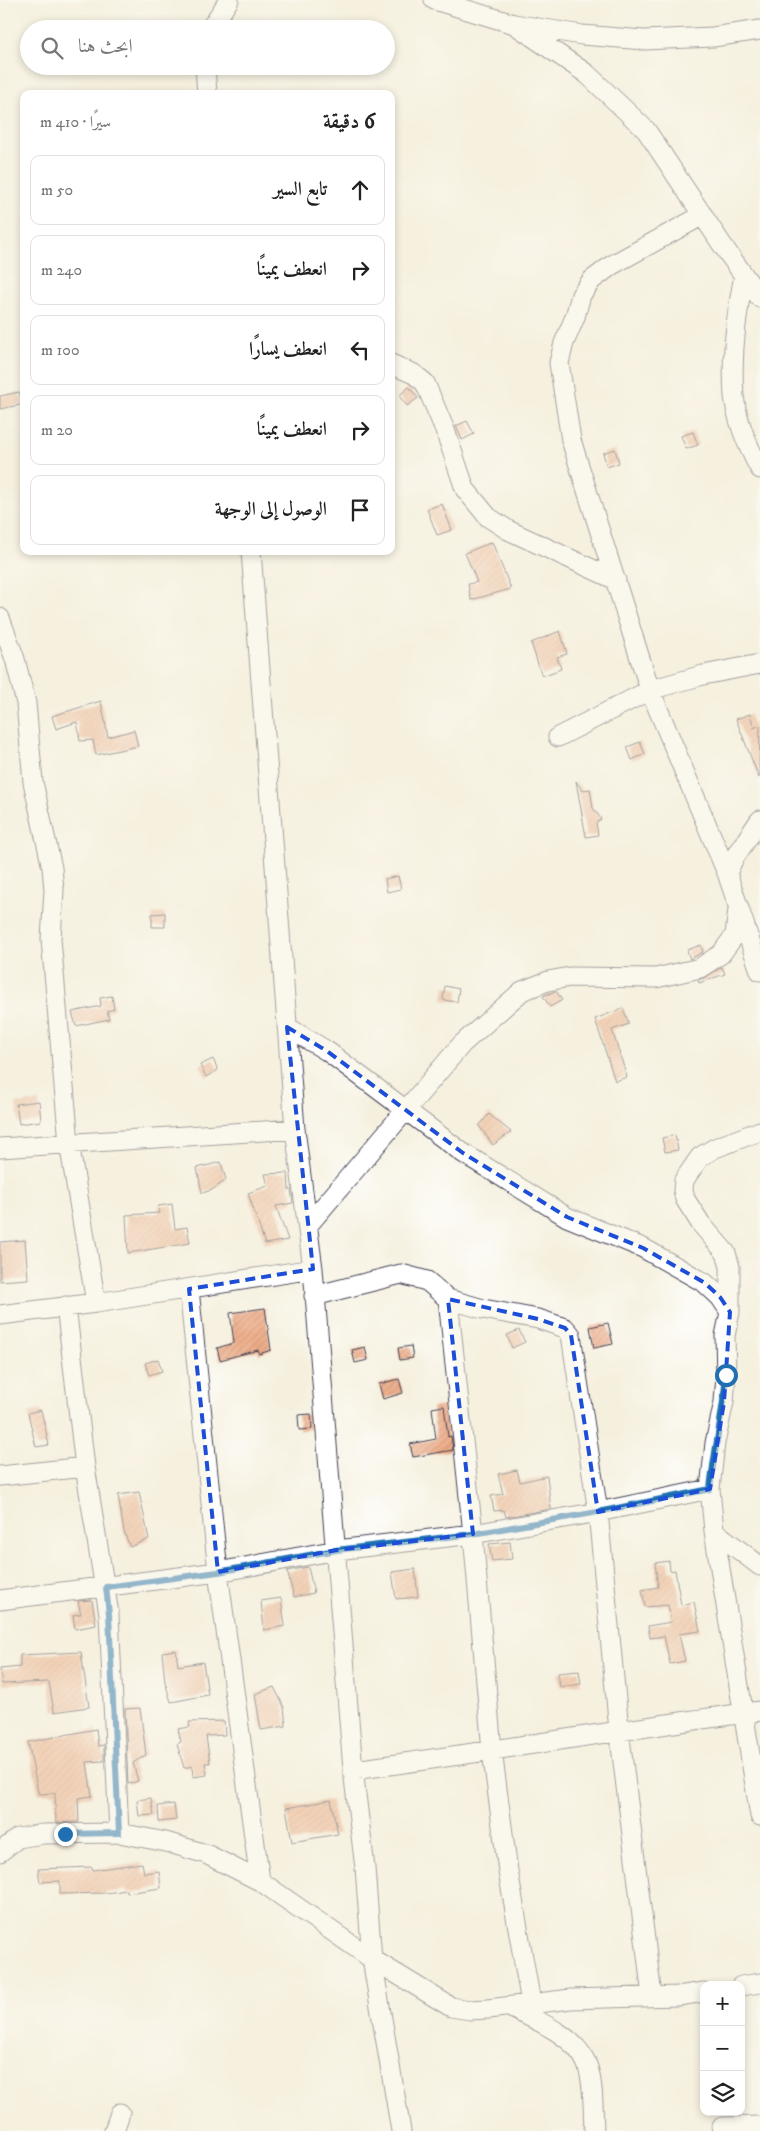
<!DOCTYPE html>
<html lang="ar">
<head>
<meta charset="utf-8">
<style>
	body { margin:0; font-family:"IM FELL DW Pica",Amiri,serif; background:#f2f2f2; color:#222; direction:rtl }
	.controls { position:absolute; right:15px; bottom:15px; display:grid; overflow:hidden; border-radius:10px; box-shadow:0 2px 8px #0003 }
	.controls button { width:45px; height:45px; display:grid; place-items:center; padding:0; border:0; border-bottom:1px solid #e0e0e0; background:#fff; color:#222; font:25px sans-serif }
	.stop { position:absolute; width:15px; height:15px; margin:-11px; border:4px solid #1f6fb2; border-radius:50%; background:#fff }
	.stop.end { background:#1f6fb2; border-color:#fff; box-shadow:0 1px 5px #0008 }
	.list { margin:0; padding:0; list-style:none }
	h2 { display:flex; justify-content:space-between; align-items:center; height:65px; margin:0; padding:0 20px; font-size:21px }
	h2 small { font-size:16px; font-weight:400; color:#767676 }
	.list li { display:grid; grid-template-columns:32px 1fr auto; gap:15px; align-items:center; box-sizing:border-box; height:70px; margin:0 10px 10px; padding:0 10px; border:1px solid #e0e0e0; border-radius:10px }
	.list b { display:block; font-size:19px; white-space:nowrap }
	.list em { font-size:16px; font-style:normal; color:#767676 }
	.icon { flex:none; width:28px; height:28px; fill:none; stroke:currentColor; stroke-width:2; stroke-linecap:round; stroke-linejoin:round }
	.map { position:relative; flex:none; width:760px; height:2131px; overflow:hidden; direction:ltr }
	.search { position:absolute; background:#fff; box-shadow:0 2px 8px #0003; left:20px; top:20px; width:375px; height:55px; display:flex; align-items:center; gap:12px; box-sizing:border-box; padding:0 18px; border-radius:28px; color:#767676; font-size:19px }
	.panel { position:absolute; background:#fff; box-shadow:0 2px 8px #0003; left:20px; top:90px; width:375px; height:465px; border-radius:10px; direction:rtl }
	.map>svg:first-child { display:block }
</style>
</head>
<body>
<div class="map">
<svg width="760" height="2131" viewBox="0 0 760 2131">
	<defs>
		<pattern id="building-hatch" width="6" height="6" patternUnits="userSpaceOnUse" patternTransform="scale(1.25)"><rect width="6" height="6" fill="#eeac87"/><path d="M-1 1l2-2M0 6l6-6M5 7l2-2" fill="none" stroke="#cc9475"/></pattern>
	</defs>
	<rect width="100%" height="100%" fill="#fff"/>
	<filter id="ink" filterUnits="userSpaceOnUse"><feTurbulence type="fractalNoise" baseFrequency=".02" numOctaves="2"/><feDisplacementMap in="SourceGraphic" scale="10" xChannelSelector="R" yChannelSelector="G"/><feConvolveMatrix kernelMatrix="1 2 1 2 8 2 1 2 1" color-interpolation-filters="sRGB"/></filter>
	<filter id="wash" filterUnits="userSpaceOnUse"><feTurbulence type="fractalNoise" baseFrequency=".0096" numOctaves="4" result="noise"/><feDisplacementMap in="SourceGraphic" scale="20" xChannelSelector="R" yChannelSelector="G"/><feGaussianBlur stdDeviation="1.12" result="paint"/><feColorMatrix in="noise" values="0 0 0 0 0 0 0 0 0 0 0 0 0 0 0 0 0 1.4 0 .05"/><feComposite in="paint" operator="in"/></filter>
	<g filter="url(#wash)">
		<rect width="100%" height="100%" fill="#f5f0de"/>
		<g id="blocks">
			<path fill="url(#building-hatch)" d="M409,387L418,398L407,406L399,396Z
				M19,392L24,404L0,409V396Z
				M467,421L474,434L462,440L456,426Z
				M693,432L698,445L686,449L681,436Z
				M615,449L619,463L607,467L603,453Z
				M442,504L452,530L437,535L427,509Z
				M492,542L511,589L471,600L468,584L477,582L465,553Z
				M560,631L567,654L557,657L561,669L542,676L531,643Z
				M101,701L108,737L134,730L138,746L96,755L93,740L80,741L77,722L56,729L52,716Z
				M750,714L754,728L760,725L759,778L736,719Z
				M640,742L645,754L632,760L627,747Z
				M576,781L582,790L590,789L593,808L601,819L596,823L598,835L586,837Z
				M398,876L401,889L387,892L385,879Z
				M165,913V927H152V914Z
				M701,945L703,952L690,959L687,950Z
				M722,967L725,974L699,983L698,980L706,977Z
				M445,986L459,989L457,1002L443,1000Z
				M556,991L562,1000L550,1007L543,996Z
				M112,996L114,1009L107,1011L109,1019L76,1026L72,1012L101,1006L100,998Z
				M623,1008L629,1024L612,1030L627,1077L615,1081L595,1019Z
				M213,1059L218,1070L206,1077L200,1065Z
				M39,1101L41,1121L19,1124L16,1104Z
				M489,1114L511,1132L493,1145L479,1126Z
				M675,1135L678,1150L665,1152L662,1138Z
				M221,1162L226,1180L212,1190L202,1193L197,1168Z
				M288,1173L289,1190L291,1189L293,1203L276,1206L288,1240L265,1244L248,1193L268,1186L265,1174Z
				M172,1204L175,1229L187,1227L190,1243L128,1253L126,1215L159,1213L158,1206Z
				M25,1240L28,1279L0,1281V1242Z
				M265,1308L271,1350L259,1354L258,1350L220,1360L217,1348L234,1343L230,1313Z
				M608,1323L613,1344L594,1348L590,1327Z
				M519,1330L525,1342L512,1348L507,1335Z
				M411,1346L413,1358L400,1360L398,1348Z
				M365,1347L368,1360L355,1363L352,1350Z
				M158,1359L162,1371L149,1375L145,1363Z
				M399,1379L403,1393L383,1399L379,1384Z
				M444,1406L448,1437L451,1436L453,1450L413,1457L410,1444L436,1439L432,1408Z
				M41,1410L49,1445L36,1447L28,1413Z
				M311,1414L312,1429L299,1430L298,1415Z
				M517,1470L520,1482L547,1476L551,1509L506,1517L504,1510L494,1511L491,1496L503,1494L498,1474Z
				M139,1492L149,1539L130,1547L124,1532L118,1495Z
				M510,1542L512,1559L492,1561L489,1544Z
				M669,1561L670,1571L675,1570L681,1605L694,1602L700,1631L679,1634L685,1661L670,1664L664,1636L650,1638L648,1626L671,1622L668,1605L645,1607L642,1590L658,1587L655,1563Z
				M308,1567L314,1593L294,1597L287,1571Z
				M415,1569L418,1597L396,1599L392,1572Z
				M281,1598L285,1626L264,1630L261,1601Z
				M92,1600L96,1625L75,1629L73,1615L81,1614L78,1601Z
				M176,1650L178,1666L203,1662L208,1695L171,1702L165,1682L162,1652Z
				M81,1652L89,1707L54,1712L49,1682L2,1684L0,1669L20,1667V1655Z
				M579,1671L581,1684L560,1687L558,1673Z
				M274,1687L284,1707L286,1726L261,1730L255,1694Z
				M140,1708L146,1755L133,1763L138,1781L128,1784L125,1709Z
				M224,1721L225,1735L206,1736L210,1763H205L207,1775L193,1777L192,1766L184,1768L177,1744L181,1742L178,1729L190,1727L189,1722Z
				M96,1729L98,1746L104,1745V1761L87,1762L92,1796L78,1798L79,1822L56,1823L55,1793L40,1794L38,1792L28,1742Z
				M151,1798L154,1815L139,1816L137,1800Z
				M331,1800L338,1834L292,1842L286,1808Z
				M174,1804L176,1820L159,1822L158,1806Z
				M142,1863L144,1873L159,1871L161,1888L127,1893V1890L106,1893L60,1894V1881L40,1882L38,1869L92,1867L93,1870Z"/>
		</g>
	</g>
	<g filter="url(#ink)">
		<use href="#blocks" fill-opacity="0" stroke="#424153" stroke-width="1"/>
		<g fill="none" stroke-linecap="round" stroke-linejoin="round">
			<g stroke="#424153" stroke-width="21">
				<path id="minor" d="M434,0L514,24L582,35L644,40L713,37L760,30
					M514,24L587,74L646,130L725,249L760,298
					M210,29L229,0
					M205,66L207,94
					M703,215L612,265L592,280L581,295L575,317L564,343L559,363L571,440L650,690L727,873L760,971
					M744,276C736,315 731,356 734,396C737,421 748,447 760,469
					M391,364L414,374L425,383L445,430L465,489L488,517L508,530L616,580
					M251,551L295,1129L313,1269L353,1770L365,1868L372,1959L401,2131
					M0,618L15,659L26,703L33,782L52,868L54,890L51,939L69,1143L96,1303
					M558,737L650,690L703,675L760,664
					M727,873L734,858L760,820
					M287,1027L327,1051L463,1153L567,1217L643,1248L705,1283L720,1297L730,1312
					M760,1131L715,1148L700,1157L684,1180L683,1190L685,1199L701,1224L726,1253L730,1267V1312L725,1336L726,1375L724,1402L715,1443L710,1489L714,1531L760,1816
					M0,1148L295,1129
					M309,1224L462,1044L522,991L548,981L570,977L656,978L700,968L721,954L735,935L738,909
					M189,1289L218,1572L260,1881
					M314,1296L401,1274L427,1281L448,1299L483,1309L538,1319L565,1328L571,1335L598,1512L619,1730L652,1996
					M448,1299L473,1534L492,1751L508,1871L531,2003
					M66,1306L85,1467L109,1614L119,1833
					M0,1315L96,1303L313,1269
					M0,1476L85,1467
					M714,1531L760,1566
					M0,1600L218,1572L337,1550L473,1534L598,1512L710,1489
					M353,1770C489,1752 624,1729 760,1711
					M0,1852L18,1838L43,1834L119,1833L166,1842L206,1854L260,1881L372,1959L451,2007L470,2010L488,2009L571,1999L678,1996L704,1992
					M741,1986L760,1983
					M509,2007C534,2019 574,2035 586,2062C594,2080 593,2111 594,2131
					M722,2127L760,2126
					M114,2131L120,2113"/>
			</g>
			<use href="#minor" stroke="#fff" stroke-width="19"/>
		</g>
	</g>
	<g fill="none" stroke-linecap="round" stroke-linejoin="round" filter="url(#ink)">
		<path stroke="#1f6fb2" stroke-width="6" d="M65,1834L119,1833L109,1614L106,1587L218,1572L336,1550L473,1534L598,1512L710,1489C714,1451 723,1413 726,1375"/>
	</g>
	<path d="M0 0H760V2131H0ZM287,1027L327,1051L463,1153L567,1217L643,1248L705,1283L720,1297L730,1312L724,1402L710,1489L598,1512L571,1335L565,1328L538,1319L448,1299L473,1534L337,1550L218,1572L189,1289L313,1269Z" fill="#f5f0de" fill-opacity=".55" fill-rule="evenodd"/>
	<path fill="none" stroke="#1d4ed8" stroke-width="4" stroke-dasharray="10 6" stroke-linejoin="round" d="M287,1027L327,1051L463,1153L567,1217L643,1248L705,1283L720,1297L730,1312L724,1402L710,1489L598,1512L571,1335L565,1328L538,1319L448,1299L473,1534L337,1550L218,1572L189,1289L313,1269Z"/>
</svg>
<div class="controls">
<button>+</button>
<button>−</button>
<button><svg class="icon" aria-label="layers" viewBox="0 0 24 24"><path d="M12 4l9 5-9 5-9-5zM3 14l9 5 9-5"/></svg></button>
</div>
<div class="stop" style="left:726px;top:1375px"></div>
<div class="stop end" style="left:65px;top:1834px"></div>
<div class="search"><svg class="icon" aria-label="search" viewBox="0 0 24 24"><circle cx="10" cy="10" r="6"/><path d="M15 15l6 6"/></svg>ابحث هنا</div>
<section class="panel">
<h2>6 دقيقة<small>سيرًا · 410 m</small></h2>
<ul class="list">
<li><svg class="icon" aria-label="ahead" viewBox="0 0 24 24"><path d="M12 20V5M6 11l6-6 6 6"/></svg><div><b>تابع السير</b></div><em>50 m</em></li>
<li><svg class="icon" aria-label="right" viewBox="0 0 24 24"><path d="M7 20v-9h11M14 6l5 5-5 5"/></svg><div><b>انعطف يمينًا</b></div><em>240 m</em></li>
<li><svg class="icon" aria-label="left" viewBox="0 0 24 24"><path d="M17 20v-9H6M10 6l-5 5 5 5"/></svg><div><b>انعطف يسارًا</b></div><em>100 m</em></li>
<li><svg class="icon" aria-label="right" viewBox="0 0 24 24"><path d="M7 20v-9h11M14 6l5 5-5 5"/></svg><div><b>انعطف يمينًا</b></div><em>20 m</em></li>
<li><svg class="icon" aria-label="arrive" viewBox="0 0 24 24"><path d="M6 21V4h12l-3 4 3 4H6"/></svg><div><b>الوصول إلى الوجهة</b></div></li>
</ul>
</section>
</div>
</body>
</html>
